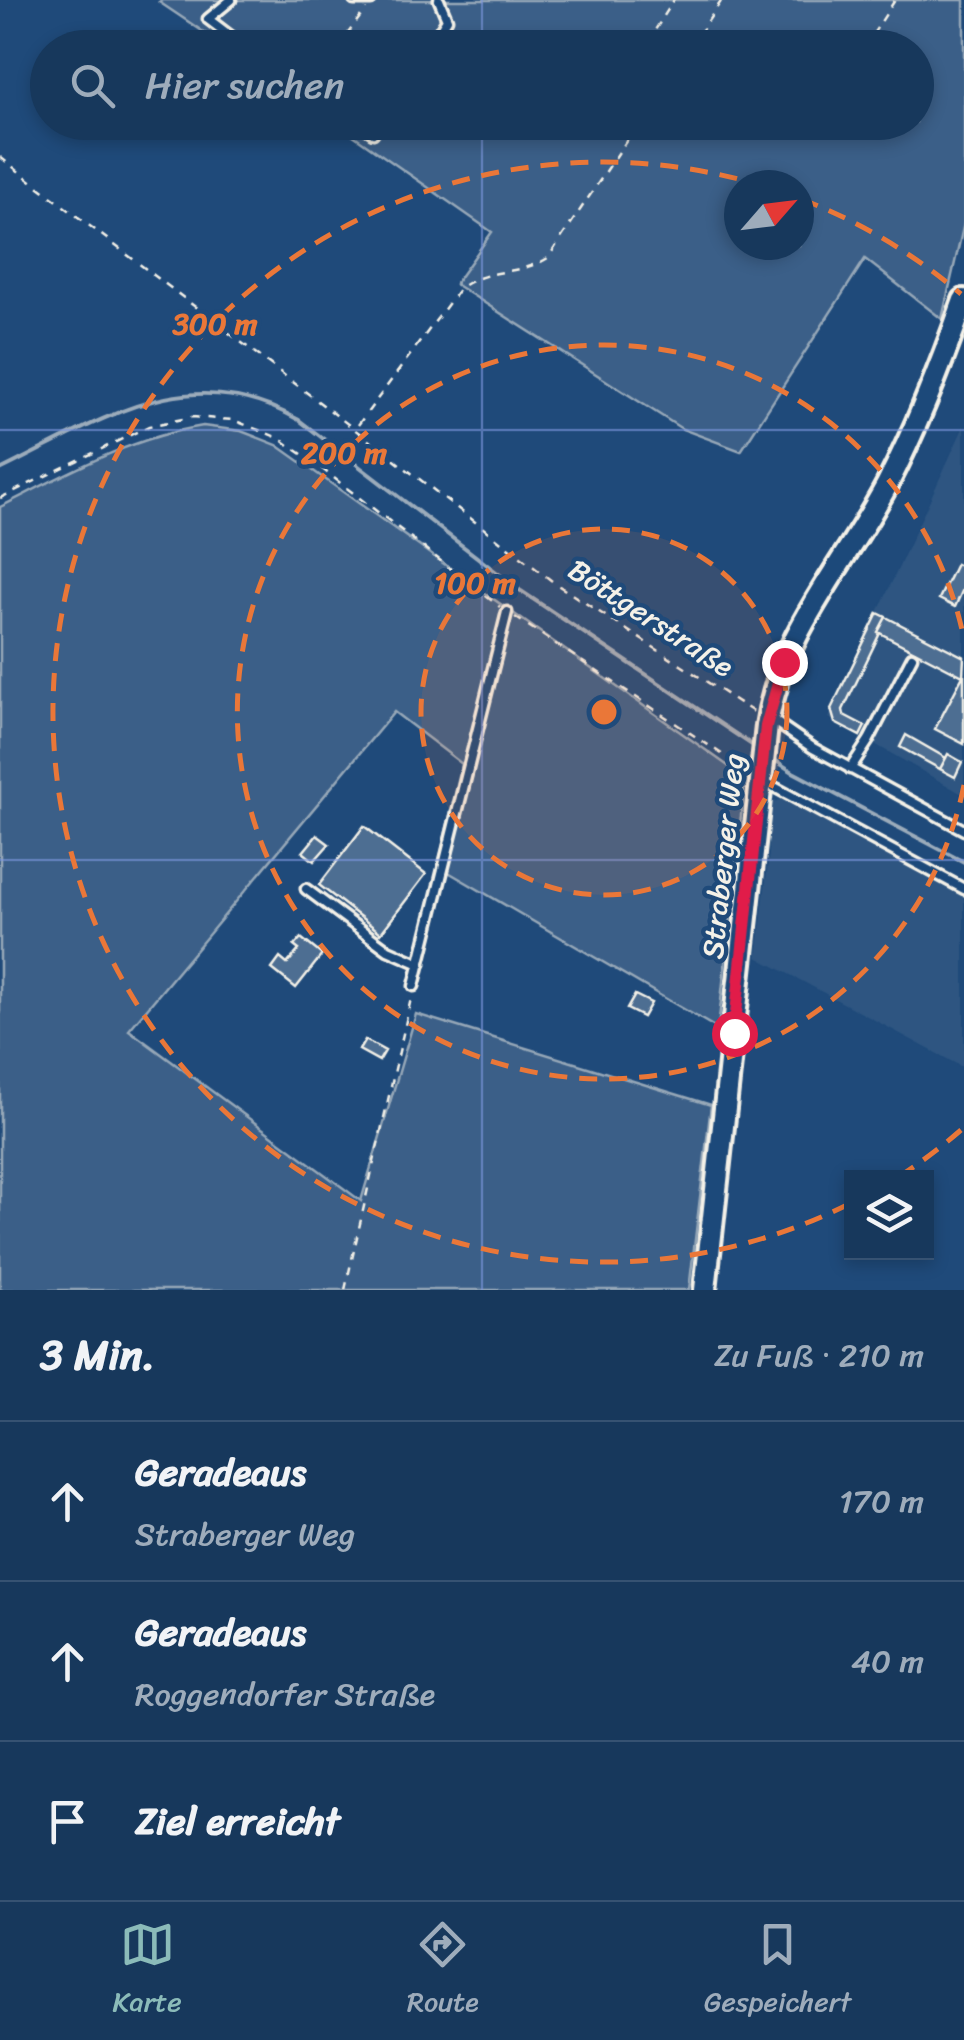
<!DOCTYPE html>
<html lang="de">
<head>
<meta charset="utf-8">
<style>
	body { margin:0; font-family:Sriracha,sans-serif; background:#203f62; color:#f1f3f6 }
	.controls { position:absolute; right:30px; bottom:30px; display:grid; overflow:hidden; border-radius:0px; box-shadow:0 5px 15px #0003 }
	.controls button { width:90px; height:90px; display:grid; place-items:center; padding:0; border:0; border-bottom:2px solid #365272; background:#17385c; color:#f1f3f6; font:50px sans-serif }
	.compass { position:absolute; left:724px; top:170px; width:90px; height:90px; border-radius:50%; background:#17385c; box-shadow:0 5px 15px #0003; rotate:62deg }
	.stop { position:absolute; width:30px; height:30px; margin:-22px; border:8px solid #e11d48; border-radius:50%; background:#fff }
	.stop.end { background:#e11d48; border-color:#fff; box-shadow:0 2px 10px #0008 }
	.list { margin:0; padding:0; list-style:none }
	h2 { display:flex; justify-content:space-between; align-items:center; height:130px; margin:0; padding:0 40px; font-size:42px }
	h2 small { font-size:32px; font-weight:400; color:#9eacbb }
	.list li { display:grid; grid-template-columns:65px 1fr auto; gap:30px; align-items:center; box-sizing:border-box; height:160px; padding:0 40px; border-top:2px solid #365272 }
	.list b { display:block; font-size:38px; white-space:nowrap }
	.list p { margin:0; font-size:32px; white-space:nowrap; color:#9eacbb }
	.list em { font-size:32px; font-style:normal; color:#9eacbb }
	.icon { flex:none; width:55px; height:55px; fill:none; stroke:currentColor; stroke-width:2; stroke-linecap:round; stroke-linejoin:round }
	.map { position:relative; flex:none; width:964px; height:1290px; overflow:hidden }
	.search { position:absolute; background:#17385c; box-shadow:0 5px 15px #0003; left:30px; right:30px; top:30px; height:110px; display:flex; align-items:center; gap:25px; box-sizing:border-box; padding:0 35px; border-radius:55px; color:#9eacbb; font-size:38px }
	.sheet { height:610px; background:#17385c }
	nav { display:flex; justify-content:space-around; align-items:center; box-sizing:border-box; height:140px; border-top:2px solid #365272; background:#17385c; font-size:28px; color:#9eacbb }
	nav a { display:grid; justify-items:center; gap:5px }
	nav .on { color:#8bbbb9 }
	.map>svg:first-child { display:block }
</style>
</head>
<body>
<div class="map">
<svg width="964" height="1290" viewBox="0 0 964 1290">
	<rect width="100%" height="100%" fill="#1f4a7a"/>
	<filter id="ink" filterUnits="userSpaceOnUse"><feTurbulence type="fractalNoise" baseFrequency=".01" numOctaves="2"/><feDisplacementMap in="SourceGraphic" scale="20" xChannelSelector="R" yChannelSelector="G"/><feConvolveMatrix kernelMatrix="1 2 1 2 8 2 1 2 1" color-interpolation-filters="sRGB"/></filter>
	<g filter="url(#ink)">
		<path fill="#2d5581" d="M964,426V795L829,718Z
			M783,799L964,894V1068L757,957L769,853L767,839L770,803Z"/>
		<path fill="#3a5f88" stroke="#97a8b8" stroke-width="2.5" fill-rule="evenodd" d="M162,0H964V223L942,319L865,259L741,451L682,429L455,284L492,232L336,123L916,122V48L226,47L159,2ZM739,185H799V245H739Z
			M203,426L241,431L277,445L745,778L718,1029L438,866L462,764L394,712L129,1030L361,1201L416,1014L711,1105L689,1290H0V507C66,474 129,438 203,426Z"/>
		<g fill="none" stroke-linecap="round" stroke-linejoin="round">
			<path stroke="#9cacbb" stroke-width="4" d="M0,470C101,421 187,357 299,420L521,591L758,749
				M770,757L793,772L964,862"/>
		</g>
		<path fill="#4d6e92" stroke="#f4f1e8" stroke-width="2.5" d="M956,564L964,568V587L955,607L939,599Z
			M878,613L886,617L878,632L880,633L843,710L844,715L865,726L860,736L835,723L831,709Z
			M886,617L964,657L963,676L878,632Z
			M964,674V744L935,729Z
			M906,735L946,758L940,769L900,747Z
			M948,754L962,762L955,777L940,769Z
			M364,826L426,874L381,933L319,885Z
			M317,835L329,844L314,861L303,852Z
			M301,938L322,955L296,988L272,969L280,958L287,964L299,950L294,946Z
			M635,995L651,1003L643,1017L627,1009Z
			M365,1040L385,1051L379,1061L359,1050Z"/>
		<g fill="none" stroke-linecap="round" stroke-linejoin="round">
			<g stroke="#f4f1e8" stroke-width="15">
				<path id="service" d="M231,0L208,19L246,48
					M354,0H371
					M429,48L447,19L439,0
					M358,122L373,133L380,122
					M771,719L813,748L964,830
					M850,769L869,740L912,657
					M765,782L964,889
					M306,889L388,950L420,964
					M414,986L507,612"/>
			</g>
			<g stroke="#f4f1e8" stroke-width="28">
				<path id="secondary" d="M705,1290L767,726C781,632 844,566 887,485C918,425 942,363 964,300"/>
			</g>
			<path stroke="#f4f1e8" stroke-width="2.5" stroke-dasharray="8 8" stroke-linecap="butt" d="M647,43L674,0
				M337,48L366,9
				M690,48L722,0
				M864,48L895,0
				M806,135L814,122
				M0,157L556,584L755,713
				M358,425L460,288C486,268 521,275 548,258L639,122
				M0,498L149,426L192,417L233,420L279,438L312,461L500,607
				M515,617L746,770
				M345,1290L412,994"/>
			<use href="#service" stroke="#1f4a7a" stroke-width="8"/>
			<use href="#secondary" stroke="#1f4a7a" stroke-width="20"/>
		</g>
	</g>
	<g fill="none" stroke-linecap="round" stroke-linejoin="round" filter="url(#ink)">
		<path stroke="#e11d48" stroke-width="12" d="M734,1033L766,726L784,662"/>
	</g>
	<path fill="none" stroke="#7e97df" stroke-width="2.5" stroke-opacity="0.55" d="M482,0V48M482,122V1290M0,430H964M0,860H964"/>
	<circle cx="604" cy="712" r="183" fill="#ea7738" fill-opacity=".12"/>
	<g fill="none" stroke="#ea7738" stroke-width="5" stroke-dasharray="18 12">
		<circle cx="604" cy="712" r="183"/>
		<path d="M964 785A367 367 0 1 1 964 639"/>
		<path d="M961 1130A550 550 0 0 1 900 1176M849 1204A550 550 0 1 1 760 185M801 199A550 550 0 0 1 961 294"/>
	</g>
	<g text-anchor="middle" dominant-baseline="central" stroke-width="9" stroke-linejoin="round" paint-order="stroke">
		<g font-size="30" fill="#f4f1e8" stroke="#1f4a7a">
			<text transform="translate(651 618) rotate(33)">Böttgerstraße</text>
			<text transform="translate(723 856) rotate(-84)">Straberger Weg</text>
		</g>
	</g>
	<circle cx="604" cy="712" r="15" fill="#ea7738" stroke="#1f4a7a" stroke-width="5"/>
	<g font-size="30" text-anchor="middle" font-weight="bold" fill="#ea7738" stroke="#1f4a7a" stroke-width="9" stroke-linejoin="round" paint-order="stroke">
		<text x="215" y="334">300 m</text>
		<text x="344" y="463">200 m</text>
		<text x="475" y="593">100 m</text>
	</g>
</svg>
<div class="controls">
<button><svg class="icon" aria-label="layers" viewBox="0 0 24 24"><path d="M12 4l9 5-9 5-9-5zM3 14l9 5 9-5"/></svg></button>
</div>
<svg class="compass" viewBox="-18 -18 36 36"><path d="M0-13l5 13h-10z" fill="#e53935"/><path d="M0 13l5-13h-10z" fill="#9eacbb"/></svg>
<div class="stop" style="left:734px;top:1033px"></div>
<div class="stop end" style="left:784px;top:662px"></div>
<div class="search"><svg class="icon" aria-label="search" viewBox="0 0 24 24"><circle cx="10" cy="10" r="6"/><path d="M15 15l6 6"/></svg>Hier suchen</div>
</div>
<section class="sheet">
<h2>3 Min.<small>Zu Fuß · 210 m</small></h2>
<ul class="list">
<li><svg class="icon" aria-label="ahead" viewBox="0 0 24 24"><path d="M12 20V5M6 11l6-6 6 6"/></svg><div><b>Geradeaus</b><p>Straberger Weg</p></div><em>170 m</em></li>
<li><svg class="icon" aria-label="ahead" viewBox="0 0 24 24"><path d="M12 20V5M6 11l6-6 6 6"/></svg><div><b>Geradeaus</b><p>Roggendorfer Straße</p></div><em>40 m</em></li>
<li><svg class="icon" aria-label="arrive" viewBox="0 0 24 24"><path d="M6 21V4h12l-3 4 3 4H6"/></svg><div><b>Ziel erreicht</b></div></li>
</ul>
</section>
<nav>
<a class="on"><svg class="icon" aria-label="map" viewBox="0 0 24 24"><path d="M3 6l6-2 6 2 6-2v14l-6 2-6-2-6 2zM9 4v14M15 6v14"/></svg>Karte</a>
<a><svg class="icon" aria-label="directions" viewBox="0 0 24 24"><path d="M12 3l9 9-9 9-9-9zM9 14v-3h6M13 9l2 2-2 2"/></svg>Route</a>
<a><svg class="icon" aria-label="saved" viewBox="0 0 24 24"><path d="M7 4h10v16l-5-4-5 4z"/></svg>Gespeichert</a>
</nav>
</body>
</html>
